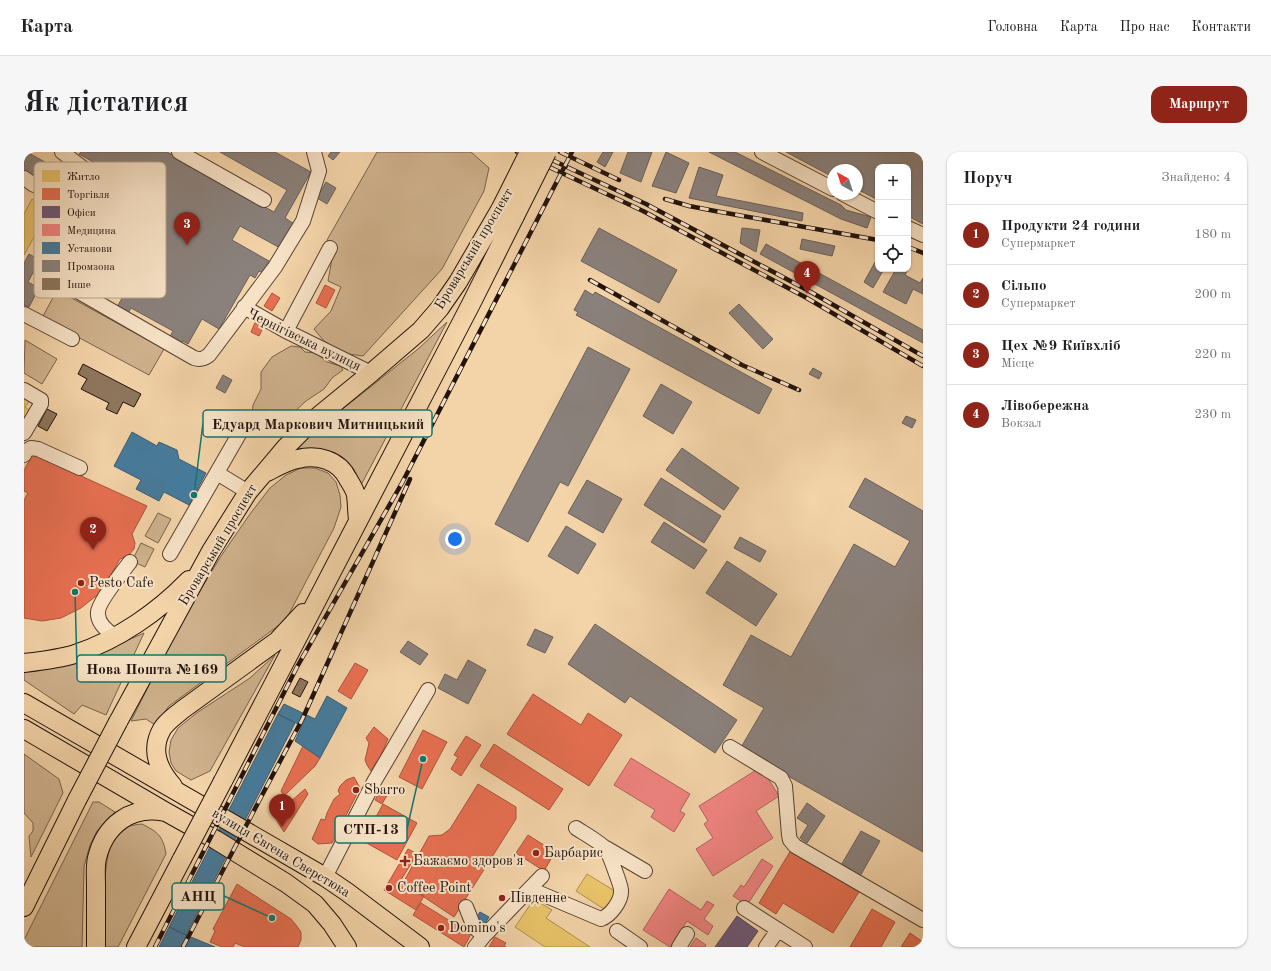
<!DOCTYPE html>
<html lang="uk">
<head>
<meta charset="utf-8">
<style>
	body { margin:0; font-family:"Old Standard TT",serif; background:#f6f6f6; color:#202124 }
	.controls { position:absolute; right:12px; top:12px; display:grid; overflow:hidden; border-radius:8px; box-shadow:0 1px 3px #0004 }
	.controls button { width:36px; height:36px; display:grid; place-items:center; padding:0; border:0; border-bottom:1px solid #e0e0e0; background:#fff; color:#202124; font:20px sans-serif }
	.compass { position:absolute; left:803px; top:12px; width:36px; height:36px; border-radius:50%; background:#fff; box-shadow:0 1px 3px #0004; rotate:321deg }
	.you { position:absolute; left:431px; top:387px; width:14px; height:14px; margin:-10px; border:3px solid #fff; border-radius:50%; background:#1a73e8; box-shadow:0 0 0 6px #1a73e833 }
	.badge { display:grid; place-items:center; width:26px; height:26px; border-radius:50%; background:#8f2418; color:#fff; font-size:13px; font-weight:700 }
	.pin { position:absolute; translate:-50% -33px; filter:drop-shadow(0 1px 2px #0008) }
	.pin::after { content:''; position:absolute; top:21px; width:14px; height:12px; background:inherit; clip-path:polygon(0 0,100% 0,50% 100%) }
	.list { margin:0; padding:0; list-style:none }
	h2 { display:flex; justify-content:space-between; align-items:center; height:52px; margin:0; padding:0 16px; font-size:17px }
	h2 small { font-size:13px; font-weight:400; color:#757577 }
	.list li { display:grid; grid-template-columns:26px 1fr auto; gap:12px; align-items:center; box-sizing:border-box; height:60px; padding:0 16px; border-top:1px solid #e0e0e0 }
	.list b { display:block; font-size:15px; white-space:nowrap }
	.list p { margin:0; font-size:13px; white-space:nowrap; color:#757577 }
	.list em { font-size:13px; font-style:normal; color:#757577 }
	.icon { flex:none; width:22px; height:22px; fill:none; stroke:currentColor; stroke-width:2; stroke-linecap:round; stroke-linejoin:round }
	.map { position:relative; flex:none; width:899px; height:795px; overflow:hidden; border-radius:12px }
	header { display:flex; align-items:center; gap:24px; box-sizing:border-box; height:56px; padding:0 20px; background:#fff; border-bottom:1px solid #e0e0e0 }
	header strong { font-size:19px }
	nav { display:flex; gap:22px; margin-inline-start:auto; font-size:14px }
	.intro { display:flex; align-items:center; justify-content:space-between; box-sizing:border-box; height:96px; padding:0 24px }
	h1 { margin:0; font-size:28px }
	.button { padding:10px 18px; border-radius:12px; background:#8f2418; color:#fff; font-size:14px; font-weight:700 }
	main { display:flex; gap:24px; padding:0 24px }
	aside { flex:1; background:#fff; border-radius:12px; box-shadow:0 1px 3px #0004 }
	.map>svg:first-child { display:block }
</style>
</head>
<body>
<header>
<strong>Карта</strong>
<nav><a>Головна</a><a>Карта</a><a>Про нас</a><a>Контакти</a></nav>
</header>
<div class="intro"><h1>Як дістатися</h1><a class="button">Маршрут</a></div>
<main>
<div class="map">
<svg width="899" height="795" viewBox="0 0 899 795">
	<rect width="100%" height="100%" fill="#f3d3a8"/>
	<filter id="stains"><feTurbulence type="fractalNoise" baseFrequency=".005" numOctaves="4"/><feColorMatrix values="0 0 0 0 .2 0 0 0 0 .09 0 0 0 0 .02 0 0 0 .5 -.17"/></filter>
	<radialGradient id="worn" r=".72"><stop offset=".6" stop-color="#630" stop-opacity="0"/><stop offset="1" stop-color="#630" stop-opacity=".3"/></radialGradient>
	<path fill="#cfb28d" stroke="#78624c" d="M353,0H447L465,16L460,39L418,117L339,204L317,201L299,188L290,177L307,159L317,135L304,129L309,101L303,88Z
		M33,138L140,197L125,223L18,166Z
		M423,170L337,333C334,328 332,321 328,316C315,300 293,298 273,296L296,275L394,197Z
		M1,188L33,207L18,232L0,221Z
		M267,194L276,195L281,200L292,201L303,210L316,214L319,218L308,226L300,237L282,249L267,263L250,276L238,275L228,263L229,253L237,237V220L248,205Z
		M277,316H291L304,321L312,330L316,343L317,355L310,376L265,462L258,471L145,554L131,573L122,567L107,569L154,475L197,404L226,362L246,336L262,323Z
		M134,361L147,367L134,391L121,384Z
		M117,391L130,397L121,415L108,409Z
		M120,481L82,563L58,553L50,562L0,528V516L84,497Z
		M251,503L186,619L167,628L152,619L147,611L145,600L147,588L154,576L174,560L226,526Z
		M0,602L35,627L39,641L7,705L5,684L9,679V671L0,661Z
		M69,650H75L91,660L73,679L66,693L60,714L58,795H0V788Z
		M118,672C134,680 139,684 142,702L94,795H80C82,768 76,706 91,685C97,675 107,673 118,672Z"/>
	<path fill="#e9c46a" stroke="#ad8f4e" d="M21,37L33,44L0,103V62L8,47L13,50Z
		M0,244L6,248L1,255L5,258L0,267Z
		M563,722L594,741L583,759L552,739Z
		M510,747L528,758L522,766L566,795H521L491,775Z"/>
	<path fill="#e76f51" stroke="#ac533c" d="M301,133L311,138L302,156L292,151Z
		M248,141L256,146L248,159L240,154Z
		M233,166L242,170L235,184L227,180Z
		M9,302L123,354L108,382L111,391L110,397L104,404L96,407L77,440L57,456L37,466L18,469L0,466V348L4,341L0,339V318Z
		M331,511L344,518L327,547L314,539Z
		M509,542L557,573L564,561L598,583L565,634L483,582Z
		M350,575L364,587L354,610H352L347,619L343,613L341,608L345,591L342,586Z
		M399,578L423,590L398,637L375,625Z
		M442,584L457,593L437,624L427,617L434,605L430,603Z
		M470,592L539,637L525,658L456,614Z
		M279,594L296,606L291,614L260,644L257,639Z
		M330,625L336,636L308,691L294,692L288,687L297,667L301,668L303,661L310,647L316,642L314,639L316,634L322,628Z
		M454,632L492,655V667L430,765L379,731L405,684L418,683L426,677Z
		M359,634L366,638L358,652L351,648Z
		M281,637L284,642L260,680L250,664Z
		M359,652L393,671L373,708L339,689Z
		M504,683L531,700L520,719L492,701Z
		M384,697L393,702L377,728L379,731L400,744L392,758L360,738Z
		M767,698L835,740L809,781L759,751L752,762L735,751Z
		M213,732L267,767L272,773L277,780V788L274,795H221L211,791L209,795H198L186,790L191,779L189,777Z
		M397,751L447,782L440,795L389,763Z
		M848,757L871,770L857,795H826Z
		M886,781L899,790V795H877Z
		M471,785L482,791L480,794L482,795H465Z"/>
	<path fill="#6d597a" stroke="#564459" d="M713,764L734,779L723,795H691Z"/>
	<path fill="#f28482" stroke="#b3625f" d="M607,606L666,642L656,659L661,662L650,680L627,665L631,658L590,633Z
		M737,615L755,644L732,659L749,686L689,724L672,697L689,686L680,672L684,669L675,654Z
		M738,707L749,714L723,753L709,744L717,733L720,735Z
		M645,737L677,758L683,749L690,753L680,767L689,774L684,783L663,769L646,795L619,778Z
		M672,786L682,793L681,795H666Z"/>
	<path fill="#457b9d" stroke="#3a5c72" d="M108,280L133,294L135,290L153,298L155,307L182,321L165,353L140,340L135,349L112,337L117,328L90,314Z
		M303,544L323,556L296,606L271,589L278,574L254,562L260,552L291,567Z
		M254,562L271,571L162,783L145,775Z
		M456,760L465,765L460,773L451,767Z
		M145,775L162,783L191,795H135Z"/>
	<path fill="#8a817c" stroke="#6a605a" d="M0,0H3L51,27L42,43L0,20Z
		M57,0H143L250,60L263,38L196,0H251L287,20L261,66L272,73L258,97L216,74L208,88L245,109L239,121L235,119L231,126L226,123L195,177L178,167L164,192L159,189L157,193L145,186L149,179L107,156L104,161L93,155L106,132L91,124L99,110L117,120L127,103L102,89L128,42L108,30L77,83L57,72L87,20L55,2Z
		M307,0H316L309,8L304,4Z
		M579,0H589L581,15L573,10Z
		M604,0H628L617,30L596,21Z
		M642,0L665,11L652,41L628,34Z
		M685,0H711L817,53L822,58L847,65L843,76L817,67Z
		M762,0H899V72L884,64V15H854V48L833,37V18H809V25Z
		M675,15L699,23L692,44L779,61L778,69L665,46Z
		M302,30L312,36L303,52L293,46Z
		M575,76L653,118L635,151L557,109Z
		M718,76L736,78L732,100L716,91Z
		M778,87L811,94L808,104L776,97Z
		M742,92L899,178V191L736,102Z
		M5,102L16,108L4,130L15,136L5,155L0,153V111Z
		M854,105V117H860L849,136L840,130Z
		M872,117H884L881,123L896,131L899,126V142L889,137L882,152L859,140Z
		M561,138L569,143L571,140L748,237L735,262L552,163L554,160L550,158Z
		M715,152L749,187L739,197L705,161Z
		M564,195L606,217L544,334L536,330L504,390L471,372Z
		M789,216L798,221L795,227L785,222Z
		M199,223L208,228L201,241L192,236Z
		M637,232L668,250L649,282L619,264Z
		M882,264L892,268L888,276L878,271Z
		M658,296L715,336L700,358L642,318Z
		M637,326L697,364L680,391L620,353Z
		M841,326L899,359V700L716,597L740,556L699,533L727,483L767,505L830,392L871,415L886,389L825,355Z
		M563,328L598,347L579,381L544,361Z
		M640,370L683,398L670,417L627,390Z
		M542,374L572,392L554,422L524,404Z
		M716,385L742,399L736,410L710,396Z
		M703,409L753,442L732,474L682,441Z
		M571,472L713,568L691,601L606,544L601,551L544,512Z
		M511,477L529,485L521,501L503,493Z
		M384,489L404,502L396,513L376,500Z
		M444,508L462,518L444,552L414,536L421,522L433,528Z
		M783,651L801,664L783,691L776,686L784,673L773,666Z
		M837,679L856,689L835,726L816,715Z"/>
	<path fill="#8e765d" stroke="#21120c" d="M59,212L117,242L110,255L99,250L93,262L82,257L85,251L57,237L63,227L54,222Z
		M23,257L33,262L23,279L14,274Z
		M276,526L284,530L276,545L268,541Z"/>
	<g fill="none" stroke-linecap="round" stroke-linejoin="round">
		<g stroke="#564233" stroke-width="16">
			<path id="minor" d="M38,0L64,20L67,22L68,26L21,114V118L22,121L170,206C176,208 180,207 185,203L251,115L279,69L295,19L290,0
				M155,0L240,48
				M738,0L809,37
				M0,26L10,33
				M819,42L854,60
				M884,76L899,83
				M220,155L262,179L347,221
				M0,162L48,187
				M262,179L306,96
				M0,238L17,248V252L0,281
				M0,303L2,299L7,296L14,297L56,316
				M193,321L224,340
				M146,402L218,277
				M91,484C83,479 73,471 74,460C74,451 99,419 106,410
				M706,595L757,626L761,634L765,683L766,688L771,694L899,768
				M582,696L621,719
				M301,725L351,628L404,538
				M506,737L577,767C586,764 598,749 597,738C597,734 585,701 582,697C579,692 558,680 552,676
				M442,755L450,775L460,784L451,795
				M720,756L781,795
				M593,779L616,795
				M460,784L518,724
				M655,795L663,782
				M742,795L754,778"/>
		</g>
		<g stroke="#21120c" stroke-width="20">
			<path id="major" d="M243,320C253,315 263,309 274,307C293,302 315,308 324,327C327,332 331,338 332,343C333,351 333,360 334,368
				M0,511C17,509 35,507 51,502C94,488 134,460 165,428
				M0,551L301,725L323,740L396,795
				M94,570L187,399L224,340L262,295L286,271L347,221L397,178L416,156L434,130L477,56
				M0,577L142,660L192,688L262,731L291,752L308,772L323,795
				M199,629L447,152L491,64
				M149,634C134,617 126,598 138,577C143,569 151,564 158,558L253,489L279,461
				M0,755L53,648
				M72,795C72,775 72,754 72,734C72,725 71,714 73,706C81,673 107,653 141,660
				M112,795L158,707"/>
		</g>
		<use href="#minor" stroke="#f7e2c6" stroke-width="14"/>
		<use href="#major" stroke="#f3d3a8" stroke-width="18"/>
		<g stroke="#21120c" stroke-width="4.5">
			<path id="rail" d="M493,0L619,59L781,145L899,214
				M511,0L622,52L785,139L899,204
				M536,0L595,28
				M641,47L665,54L691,59L854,88
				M884,95L899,101
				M566,128L718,213L775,238
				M131,795L273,515L378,331L548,0
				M159,795L236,647L278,568L386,327"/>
		</g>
		<use href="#rail" stroke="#f7e2c6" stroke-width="3" stroke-dasharray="9" stroke-linecap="butt"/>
		<g stroke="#21120c" stroke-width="20" stroke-linecap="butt">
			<path id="major-bridge" d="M477,56L505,0
				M491,64L523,0
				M53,648L94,570
				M158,707L199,629"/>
		</g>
		<use href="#major-bridge" stroke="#f3d3a8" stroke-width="18"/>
	</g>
	<g fill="#8f2418" stroke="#f7e2c6" stroke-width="1.5">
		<circle cx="57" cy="431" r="4"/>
		<circle cx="332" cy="638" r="4"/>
		<circle cx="512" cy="701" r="4"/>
		<path d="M379 703h4v4h4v4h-4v4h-4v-4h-4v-4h4z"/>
		<circle cx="365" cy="736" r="4"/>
		<circle cx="478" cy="746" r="4"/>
		<circle cx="417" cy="776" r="4"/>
	</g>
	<g text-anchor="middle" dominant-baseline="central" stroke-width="4" stroke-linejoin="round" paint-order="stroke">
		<g font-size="14" fill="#21120c" stroke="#f7e2c6">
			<text transform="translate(450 97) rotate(-59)">Броварський проспект</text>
			<text transform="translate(280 188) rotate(26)">Чернігівська вулиця</text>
			<text transform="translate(194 393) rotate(-59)">Броварський проспект</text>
			<text transform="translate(257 701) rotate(31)">вулиця Євгена Сверстюка</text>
		</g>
		<g font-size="14" fill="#21120c" stroke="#f7e2c6" text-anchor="start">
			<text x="65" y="431">Pesto Cafe</text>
			<text x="340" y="638">Sbarro</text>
			<text x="520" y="701">Барбарис</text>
			<text x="389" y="709">Бажаємо здоров'я</text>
			<text x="373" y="736">Coffee Point</text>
			<text x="486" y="746">Південне</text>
			<text x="425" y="776">Domino's</text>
		</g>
	</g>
	<rect x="10" y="10" width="132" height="136" rx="6" fill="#f7e2c6" stroke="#b7a48e" stroke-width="1"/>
	<rect x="18" y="18" width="18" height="12" fill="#e9c46a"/>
	<rect x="18" y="36" width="18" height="12" fill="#e76f51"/>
	<rect x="18" y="54" width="18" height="12" fill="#6d597a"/>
	<rect x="18" y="72" width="18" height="12" fill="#f28482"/>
	<rect x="18" y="90" width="18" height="12" fill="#457b9d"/>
	<rect x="18" y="108" width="18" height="12" fill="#8a817c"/>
	<rect x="18" y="126" width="18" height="12" fill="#8e765d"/>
	<g font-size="11" fill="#21120c">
		<text x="43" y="28">Житло</text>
		<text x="43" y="46">Торгівля</text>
		<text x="43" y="64">Офіси</text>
		<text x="43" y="82">Медицина</text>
		<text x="43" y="100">Установи</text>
		<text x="43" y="118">Промзона</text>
		<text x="43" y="136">Інше</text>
	</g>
	<path fill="none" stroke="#0f766e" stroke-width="1.5" d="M170 343L179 271M51 440L53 517M399 607L383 677M248 766L200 744"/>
	<g fill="#0f766e" stroke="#f7e2c6" stroke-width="1.5">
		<circle cx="170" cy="343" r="4"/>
		<circle cx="51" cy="440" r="4"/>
		<circle cx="399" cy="607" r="4"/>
		<circle cx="248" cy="766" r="4"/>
	</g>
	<g fill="#f7e2c6" stroke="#0f766e" stroke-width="1.5">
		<rect x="179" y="258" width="229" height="27" rx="4"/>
		<rect x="53" y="503" width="149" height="27" rx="4"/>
		<rect x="311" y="664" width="72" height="27" rx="4"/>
		<rect x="148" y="731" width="52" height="27" rx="4"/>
	</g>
	<g font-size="15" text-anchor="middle" font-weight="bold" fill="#21120c">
		<text x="294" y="277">Едуард Маркович Митницький</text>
		<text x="128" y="522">Нова Пошта №169</text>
		<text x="347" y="682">СТП-13</text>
		<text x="174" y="749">АНЦ</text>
	</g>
	<rect width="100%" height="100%" filter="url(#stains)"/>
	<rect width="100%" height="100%" fill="url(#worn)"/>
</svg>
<div class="controls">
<button>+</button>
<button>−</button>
<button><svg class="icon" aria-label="locate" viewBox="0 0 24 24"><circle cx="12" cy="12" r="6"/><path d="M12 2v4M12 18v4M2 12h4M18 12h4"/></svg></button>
</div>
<svg class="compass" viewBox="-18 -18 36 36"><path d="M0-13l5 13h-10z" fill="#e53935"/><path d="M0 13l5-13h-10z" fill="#757577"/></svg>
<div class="you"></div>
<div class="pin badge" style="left:258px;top:675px">1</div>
<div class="pin badge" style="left:69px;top:398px">2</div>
<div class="pin badge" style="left:163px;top:93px">3</div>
<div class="pin badge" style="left:783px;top:142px">4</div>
</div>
<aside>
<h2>Поруч<small>Знайдено: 4</small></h2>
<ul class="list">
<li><span class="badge">1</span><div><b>Продукти 24 години</b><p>Супермаркет</p></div><em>180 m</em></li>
<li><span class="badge">2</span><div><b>Сільпо</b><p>Супермаркет</p></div><em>200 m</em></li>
<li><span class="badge">3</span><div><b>Цех №9 Київхліб</b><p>Місце</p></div><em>220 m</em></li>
<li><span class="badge">4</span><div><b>Лівобережна</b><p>Вокзал</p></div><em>230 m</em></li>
</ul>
</aside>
</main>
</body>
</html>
